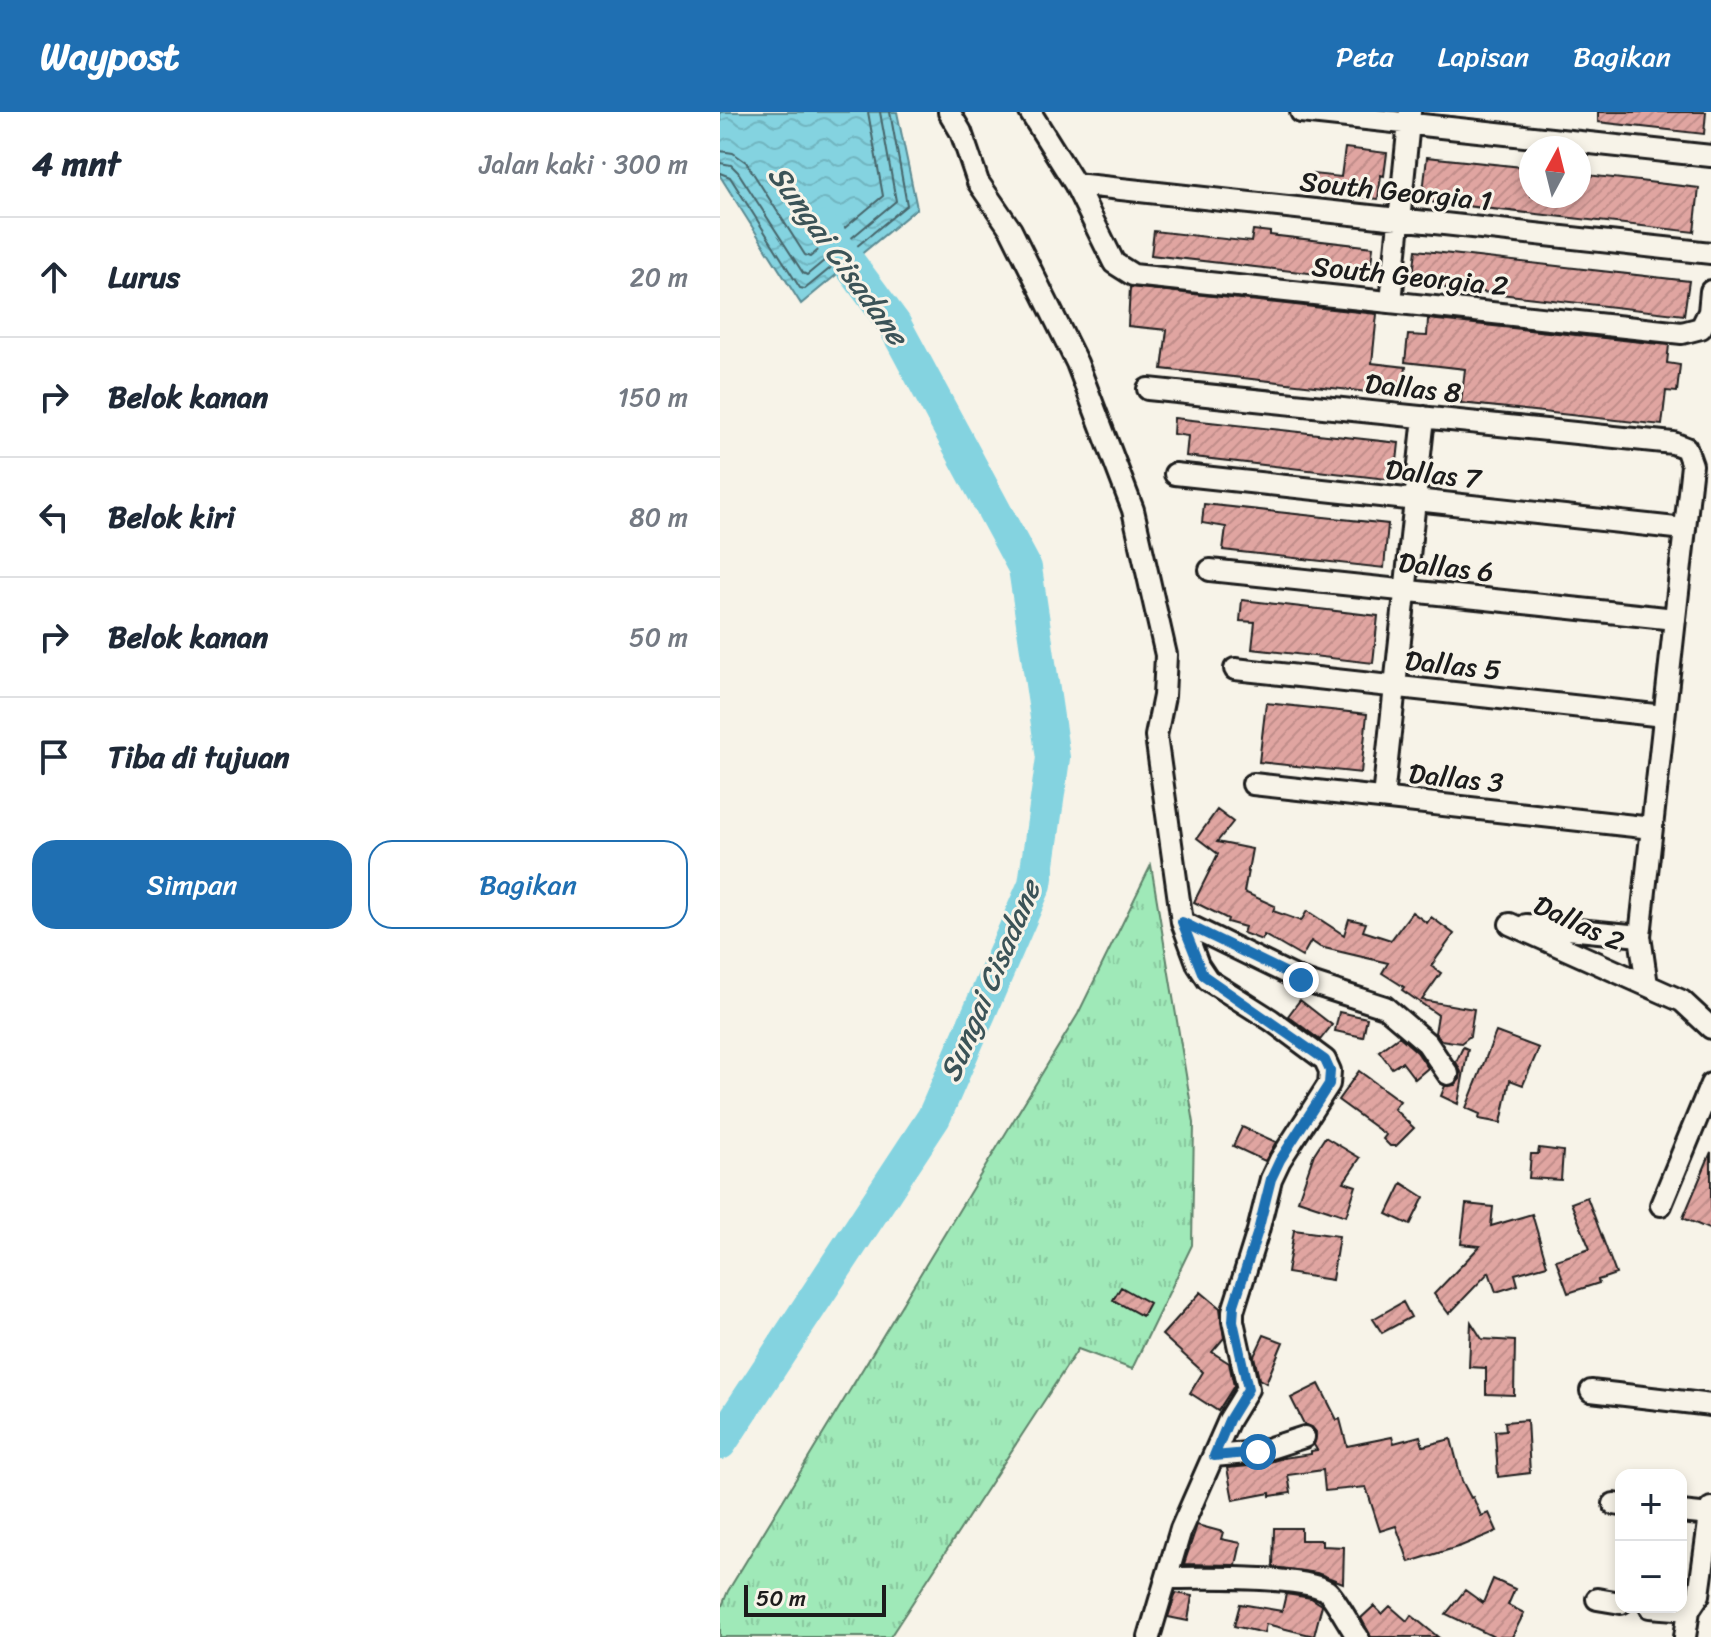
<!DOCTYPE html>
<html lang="id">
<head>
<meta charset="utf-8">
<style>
	body { margin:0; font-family:Sriracha,sans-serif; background:#f6f6f7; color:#1f2937 }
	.controls { position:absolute; right:24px; bottom:24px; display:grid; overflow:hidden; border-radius:16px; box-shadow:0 4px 12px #0003 }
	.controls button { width:72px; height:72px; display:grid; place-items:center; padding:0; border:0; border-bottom:2px solid #e0e1e3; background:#fff; color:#1f2937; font:40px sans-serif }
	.compass { position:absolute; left:799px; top:24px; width:72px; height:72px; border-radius:50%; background:#fff; box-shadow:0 4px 12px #0003; rotate:7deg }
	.scale { position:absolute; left:24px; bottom:20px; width:142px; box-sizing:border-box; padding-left:8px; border:4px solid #1c1c1c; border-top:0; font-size:22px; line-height:28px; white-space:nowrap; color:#1c1c1c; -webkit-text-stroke:6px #f7f3e8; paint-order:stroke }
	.stop { position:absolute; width:24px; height:24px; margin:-18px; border:6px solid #1f6fb2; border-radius:50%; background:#fff }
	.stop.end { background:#1f6fb2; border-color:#fff; box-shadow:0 2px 8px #0008 }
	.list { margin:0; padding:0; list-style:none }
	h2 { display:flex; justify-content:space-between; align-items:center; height:104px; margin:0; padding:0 32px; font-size:34px }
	h2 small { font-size:26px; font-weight:400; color:#747a83 }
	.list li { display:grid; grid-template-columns:52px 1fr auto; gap:24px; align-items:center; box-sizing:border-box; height:120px; padding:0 32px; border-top:2px solid #e0e1e3 }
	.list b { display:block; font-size:30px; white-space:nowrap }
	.list em { font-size:26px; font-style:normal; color:#747a83 }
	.actions { display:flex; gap:16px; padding:24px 32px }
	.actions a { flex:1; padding:18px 0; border:2px solid #1f6fb2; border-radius:24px; text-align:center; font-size:28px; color:#1f6fb2 }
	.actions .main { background:#1f6fb2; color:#fff }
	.icon { flex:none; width:44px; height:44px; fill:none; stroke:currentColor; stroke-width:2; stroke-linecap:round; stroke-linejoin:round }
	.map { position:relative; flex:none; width:991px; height:1525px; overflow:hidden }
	header { display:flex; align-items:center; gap:48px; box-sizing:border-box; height:112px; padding:0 40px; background:#1f6fb2; color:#fff }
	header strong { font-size:38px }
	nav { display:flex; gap:44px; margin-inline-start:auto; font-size:28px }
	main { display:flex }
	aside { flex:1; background:#fff }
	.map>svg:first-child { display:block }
</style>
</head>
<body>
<header>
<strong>Waypost</strong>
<nav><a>Peta</a><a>Lapisan</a><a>Bagikan</a></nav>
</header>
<main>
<aside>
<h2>4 mnt<small>Jalan kaki · 300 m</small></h2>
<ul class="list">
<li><svg class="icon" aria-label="ahead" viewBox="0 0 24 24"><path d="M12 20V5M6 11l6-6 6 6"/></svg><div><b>Lurus</b></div><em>20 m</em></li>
<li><svg class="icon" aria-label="right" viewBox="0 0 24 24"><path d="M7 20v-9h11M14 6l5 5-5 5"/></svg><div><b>Belok kanan</b></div><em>150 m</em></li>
<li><svg class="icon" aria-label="left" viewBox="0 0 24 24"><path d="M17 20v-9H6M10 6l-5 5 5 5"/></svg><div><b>Belok kiri</b></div><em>80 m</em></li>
<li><svg class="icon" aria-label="right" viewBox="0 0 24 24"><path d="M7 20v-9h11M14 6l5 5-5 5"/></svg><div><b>Belok kanan</b></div><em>50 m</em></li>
<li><svg class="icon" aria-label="arrive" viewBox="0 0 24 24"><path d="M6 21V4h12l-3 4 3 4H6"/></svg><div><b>Tiba di tujuan</b></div></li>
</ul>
<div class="actions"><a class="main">Simpan</a><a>Bagikan</a></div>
</aside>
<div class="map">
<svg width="991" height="1525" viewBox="0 0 991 1525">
	<defs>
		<pattern id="grass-tufts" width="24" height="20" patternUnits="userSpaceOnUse" patternTransform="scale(2)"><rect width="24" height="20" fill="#9fe9b8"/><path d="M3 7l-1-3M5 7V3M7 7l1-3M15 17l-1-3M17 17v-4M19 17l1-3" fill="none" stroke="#88c79e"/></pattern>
		<pattern id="water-waves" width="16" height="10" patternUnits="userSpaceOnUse" patternTransform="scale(2)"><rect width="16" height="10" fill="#84d3e0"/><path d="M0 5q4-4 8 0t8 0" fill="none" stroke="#71b5c0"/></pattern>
		<pattern id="building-hatch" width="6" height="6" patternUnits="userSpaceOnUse" patternTransform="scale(2)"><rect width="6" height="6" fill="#e0a5a1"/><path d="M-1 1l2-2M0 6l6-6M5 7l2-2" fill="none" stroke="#c08d8a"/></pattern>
	</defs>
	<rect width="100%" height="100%" fill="#f7f3e8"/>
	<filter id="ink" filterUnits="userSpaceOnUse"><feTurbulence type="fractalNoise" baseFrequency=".0125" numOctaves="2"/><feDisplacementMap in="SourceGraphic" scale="16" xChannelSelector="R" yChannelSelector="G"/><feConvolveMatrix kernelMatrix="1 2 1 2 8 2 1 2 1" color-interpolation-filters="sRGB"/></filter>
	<g filter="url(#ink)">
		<path fill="url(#grass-tufts)" stroke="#5e826a" stroke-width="2" d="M431,753L474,1011L472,1133L412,1257L358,1237L170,1525H0V1499L8,1479L358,902Z"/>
		<path fill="url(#water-waves)" stroke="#5a8a92" stroke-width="2" d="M0,0H177L197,96L81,192L0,64Z"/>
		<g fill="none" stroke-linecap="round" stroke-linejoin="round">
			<path stroke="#46656a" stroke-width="2" d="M0,39L13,41L26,50L85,143L90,145L163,84L148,0
				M0,51L11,53L18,60L83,161L87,163L176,89L160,0
				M0,61L10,65L80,176L85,177L187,93L170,0"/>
			<path stroke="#84d3e0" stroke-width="34" d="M0,1331L214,1005L315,772L333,646L305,456L174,212L103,116"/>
		</g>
		<path fill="url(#building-hatch)" stroke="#1c1c1c" stroke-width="2" d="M878,0H986L984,22L878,10Z
			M625,36L667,41L664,64L661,63L658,87L581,78L583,61L621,65Z
			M707,45L811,56V84H859V62L979,76L974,120L702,89Z
			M533,118L550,120V123L653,135L649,168L431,143L434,119L531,130Z
			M696,138L969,169L964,203L692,172Z
			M410,175L657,202L652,251L686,255L683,284L442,257L447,218L408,214Z
			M708,207L949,233L947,251L960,253L957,280L946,279L942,313L741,291L745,257L685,250L688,223L707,224Z
			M454,306L679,331L675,368L466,344L468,324L453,322Z
			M484,392L668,412L664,456L503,438L506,415L482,411Z
			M522,488L658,504L653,551L532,537L535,510L520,509Z
			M546,591L647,602L641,661L539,650Z
			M497,698L513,710L497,730L532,737L524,780L555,794L553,799L581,809L587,799L624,823L629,807L646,811L643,819L671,828L692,800L707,811L711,805L734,822L711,854L721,861L702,888L754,897L750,924L741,931L721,928L715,921L718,903L682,878L684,875L662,861L668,851L600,835L591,829L582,845L544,823L542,828L523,821L525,815L507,810L508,807L474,790L498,742L477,726Z
			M580,888L612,913L600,928L568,904Z
			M619,900L647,906L643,925L615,919Z
			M776,920L819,936L803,973L790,968L781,1011L759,1007L760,1002L746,996Z
			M679,924L697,940L708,956L695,967L682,950L672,956L659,939Z
			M743,935L748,937L738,992L721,984L725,974L735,973L740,967L741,960L736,950Z
			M639,959L680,989L674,997L694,1016L676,1034H670L663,1027L666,1023L618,988Z
			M522,1015L556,1030L545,1049L513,1034Z
			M605,1025L640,1046L624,1070L636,1074L626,1104L578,1088L594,1042Z
			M819,1036L843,1039L841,1068L809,1066L811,1042H818Z
			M991,1040V1118L963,1106Z
			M682,1071L704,1085L690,1113L667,1102Z
			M867,1085L896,1162L878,1168L879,1171L848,1181L836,1148L870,1137L851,1091Z
			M746,1092L773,1095L771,1114L812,1102L827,1153L795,1162L798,1173L776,1180L769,1160L729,1202L714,1182L760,1134L741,1132Z
			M574,1118L619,1124L612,1168L567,1161Z
			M401,1175L429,1191L422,1204L393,1188Z
			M481,1180L500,1196L504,1226L492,1240L509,1251L514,1274L498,1299L470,1281L483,1260L442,1223Z
			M683,1190L691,1205L662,1221L653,1207Z
			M751,1210L762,1227L795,1229L794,1283L766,1282V1256L749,1255Z
			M544,1223L563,1230L546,1271L539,1267L534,1244Z
			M599,1272L617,1308L620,1307L627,1334L672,1325L674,1331L700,1324L703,1334L731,1327L742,1369L751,1386L753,1385L761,1404L769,1401L777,1419L741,1434L689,1450L676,1414L660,1419L646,1375L605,1379L603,1358L568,1363L571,1381L550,1384V1381L513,1388L507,1356L540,1353L563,1346L591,1342V1339L597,1338L594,1333L596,1320L592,1315L584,1312L571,1286Z
			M807,1308L810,1361L778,1365L775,1319L786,1318L785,1310Z
			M477,1413L503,1420L501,1427L521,1431L516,1453L464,1452Z
			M554,1416H581V1428H602V1434L624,1435L623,1471L597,1461L553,1455Z
			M773,1467L795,1477L788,1493L804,1501L792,1525H774L726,1502L745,1478L763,1491Z
			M456,1481L472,1484L468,1509L448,1505Z
			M566,1482L591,1486L602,1493L594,1524L546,1512L544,1521L514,1514L520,1492L562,1499Z
			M654,1494L662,1502L670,1494L687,1509L691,1503L718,1525H651L641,1506Z"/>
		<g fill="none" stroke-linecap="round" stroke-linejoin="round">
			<g stroke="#1c1c1c" stroke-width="26">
				<path id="street" d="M229,0L241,20L258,70L291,118L357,251L413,398L446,543L444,584L436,624L462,810L478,853L488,868L551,908L605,948L610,959L609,972L560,1048L551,1067L538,1119L513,1199V1209L528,1277L509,1308L461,1417L429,1525
					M310,0L355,72L394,151L413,163L962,221L981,216L989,200L991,179
					M581,0L991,44
					M355,72L991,141
					M671,190L690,0
					M428,277L953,331L966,336L972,353L920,824L927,873
					M455,362L965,417
					M490,458L955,507
					M515,557L944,604
					M533,672L932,716
					M663,686L704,305
					M462,810L581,868L665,895L707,931L728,962
					M790,812L962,889L991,916
					M806,813L920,824
					M941,1093L991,972
					M871,1279L991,1293
					M494,1344L538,1340L584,1325
					M894,1392L901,1393
					M961,1400L990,1403
					M447,1466C480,1466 582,1463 607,1479C615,1485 630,1515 638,1525
					M877,1487L901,1491
					M930,1495L969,1498L979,1483L991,1396
					M965,1525L969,1498"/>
			</g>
			<use href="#street" stroke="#f7f3e8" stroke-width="20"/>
		</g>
	</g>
	<g fill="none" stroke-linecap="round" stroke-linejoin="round" filter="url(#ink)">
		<path stroke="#1f6fb2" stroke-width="10" d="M538,1340L494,1344L509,1308L528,1277L513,1209L514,1193L538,1119L551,1067L560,1048L609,972L610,959L605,948L483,863L462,810L581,868"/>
	</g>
	<g text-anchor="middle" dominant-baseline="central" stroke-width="6" stroke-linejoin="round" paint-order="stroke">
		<g font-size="28" fill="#1c1c1c" stroke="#f7f3e8">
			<text transform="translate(676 79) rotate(6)">South Georgia 1</text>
			<text transform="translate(690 164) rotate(6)">South Georgia 2</text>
			<text transform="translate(693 276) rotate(6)">Dallas 8</text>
			<text transform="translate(713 362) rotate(6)">Dallas 7</text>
			<text transform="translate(726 455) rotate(6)">Dallas 6</text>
			<text transform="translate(733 553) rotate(6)">Dallas 5</text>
			<text transform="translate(736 666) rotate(6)">Dallas 3</text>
			<text transform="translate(859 811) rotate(25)">Dallas 2</text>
		</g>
		<g font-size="30" font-style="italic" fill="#3b5357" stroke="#f7f3e8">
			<text transform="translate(118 143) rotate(54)">Sungai Cisadane</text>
			<text transform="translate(270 869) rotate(-67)">Sungai Cisadane</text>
		</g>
	</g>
</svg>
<div class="controls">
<button>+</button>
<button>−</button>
</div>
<svg class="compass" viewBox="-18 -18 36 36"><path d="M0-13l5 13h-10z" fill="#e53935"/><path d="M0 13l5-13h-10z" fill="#747a83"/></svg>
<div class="scale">50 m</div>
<div class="stop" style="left:538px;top:1340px"></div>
<div class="stop end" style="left:581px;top:868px"></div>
</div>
</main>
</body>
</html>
